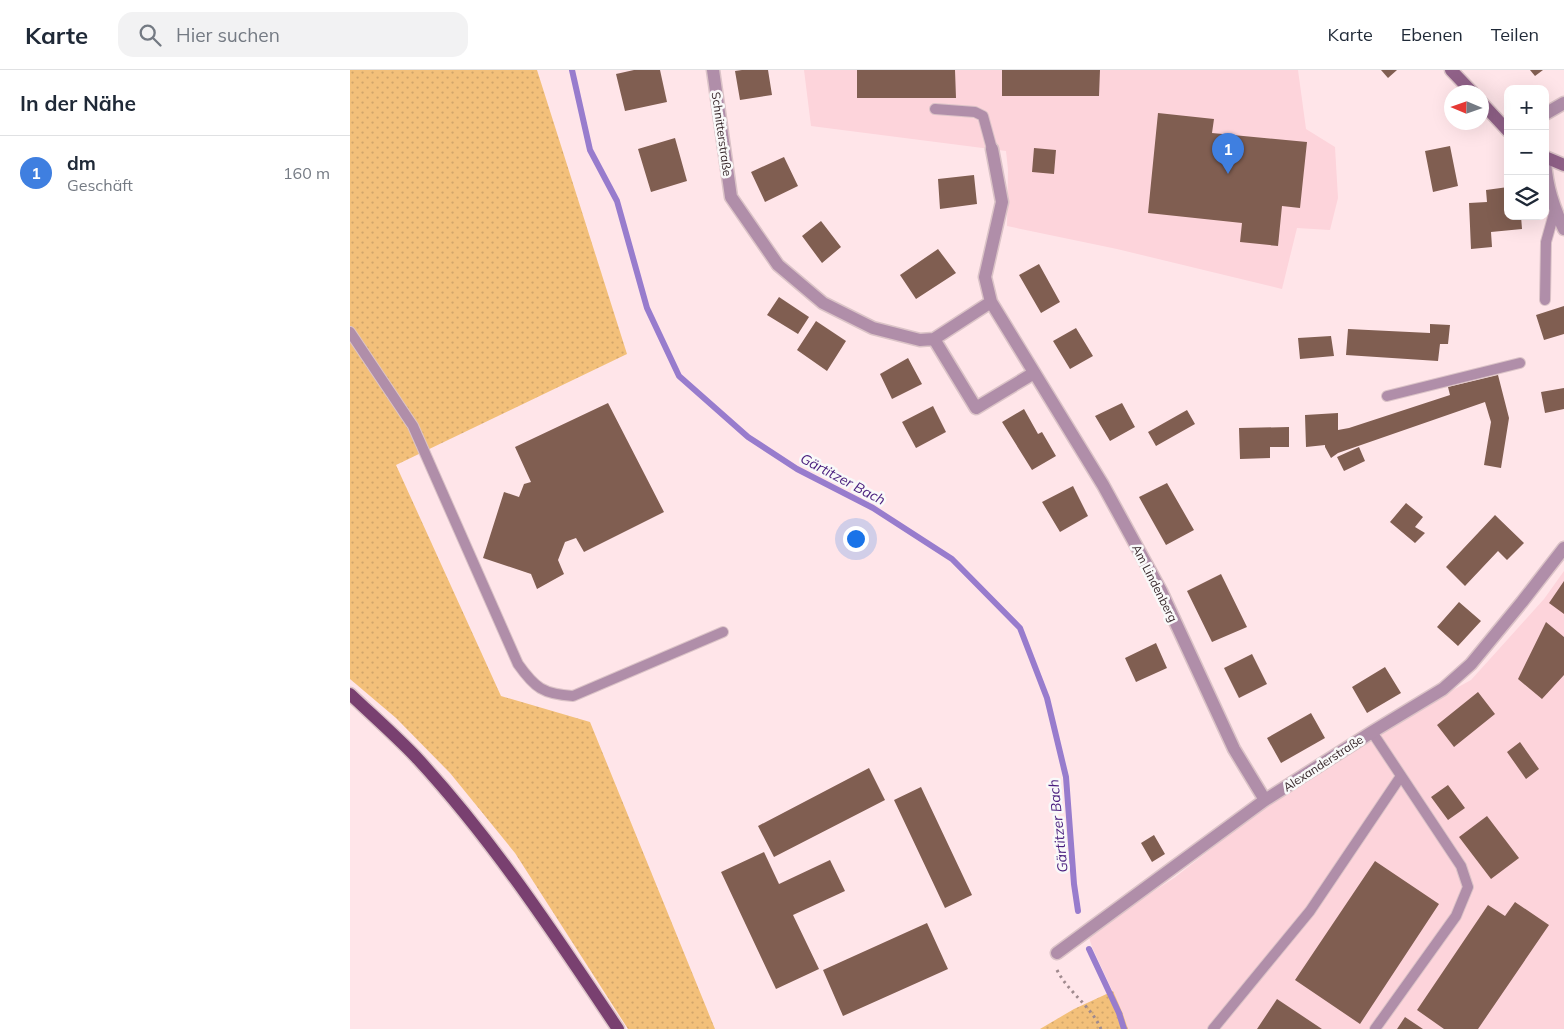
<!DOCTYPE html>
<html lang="de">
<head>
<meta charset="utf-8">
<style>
	body { margin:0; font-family:Mulish,sans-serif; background:#f2f2f3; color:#1f2937 }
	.controls { position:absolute; right:15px; top:15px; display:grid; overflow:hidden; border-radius:10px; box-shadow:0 5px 20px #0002 }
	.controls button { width:45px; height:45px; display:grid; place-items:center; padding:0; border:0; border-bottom:1px solid #e0e1e3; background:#fff; color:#1f2937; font:25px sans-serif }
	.compass { position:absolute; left:1094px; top:15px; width:45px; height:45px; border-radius:50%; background:#fff; box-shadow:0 5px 20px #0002; rotate:272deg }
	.you { position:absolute; left:505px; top:468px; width:18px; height:18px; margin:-12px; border:4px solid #fff; border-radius:50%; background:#1a73e8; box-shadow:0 0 0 8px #1a73e833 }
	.badge { display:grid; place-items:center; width:32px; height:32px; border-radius:50%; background:#25695a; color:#fff; font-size:16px; font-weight:700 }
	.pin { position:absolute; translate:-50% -41px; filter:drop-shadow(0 1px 2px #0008) }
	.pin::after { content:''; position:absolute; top:26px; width:18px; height:15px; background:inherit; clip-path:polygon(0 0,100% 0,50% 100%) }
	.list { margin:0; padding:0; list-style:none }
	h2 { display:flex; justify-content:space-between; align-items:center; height:65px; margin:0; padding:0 20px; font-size:21px }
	h2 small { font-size:16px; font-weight:400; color:#747a83 }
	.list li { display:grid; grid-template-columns:32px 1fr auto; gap:15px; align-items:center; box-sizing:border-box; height:75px; padding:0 20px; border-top:1px solid #e0e1e3 }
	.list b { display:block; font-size:19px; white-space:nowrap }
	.list p { margin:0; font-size:16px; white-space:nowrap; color:#747a83 }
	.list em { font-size:16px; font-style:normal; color:#747a83 }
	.icon { flex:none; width:28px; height:28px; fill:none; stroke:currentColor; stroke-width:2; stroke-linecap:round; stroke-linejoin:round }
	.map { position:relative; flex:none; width:1214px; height:959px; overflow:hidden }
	header { display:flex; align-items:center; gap:30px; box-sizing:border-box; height:70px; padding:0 25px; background:#fff; border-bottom:1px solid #e0e1e3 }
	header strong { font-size:24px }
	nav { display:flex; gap:28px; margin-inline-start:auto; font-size:18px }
	.search { width:350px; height:45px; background:#f2f2f3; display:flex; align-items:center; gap:12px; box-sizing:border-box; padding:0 18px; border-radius:15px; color:#747a83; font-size:19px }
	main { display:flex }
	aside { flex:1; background:#fff }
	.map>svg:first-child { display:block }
</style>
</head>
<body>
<header>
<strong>Karte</strong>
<div class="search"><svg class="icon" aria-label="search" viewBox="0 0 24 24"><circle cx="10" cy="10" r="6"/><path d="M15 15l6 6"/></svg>Hier suchen</div>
<nav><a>Karte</a><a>Ebenen</a><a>Teilen</a></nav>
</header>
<main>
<aside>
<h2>In der Nähe<small></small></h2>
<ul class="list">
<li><span class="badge" style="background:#3f7fe0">1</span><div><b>dm</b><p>Geschäft</p></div><em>160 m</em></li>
</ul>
</aside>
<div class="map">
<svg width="1214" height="959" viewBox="0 0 1214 959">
	<defs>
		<pattern id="grass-dots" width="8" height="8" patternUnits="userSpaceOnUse" patternTransform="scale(1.25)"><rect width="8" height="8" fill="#f3c07a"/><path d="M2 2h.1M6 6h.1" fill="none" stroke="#d1a56a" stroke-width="1.8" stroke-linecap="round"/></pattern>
	</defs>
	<rect width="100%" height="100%" fill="#ffe5e9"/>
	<path fill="#fdd4db" d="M454,0H948L956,59L985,77L988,128L980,160L947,158L932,219L767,179L657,156L658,100L656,81L461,56Z
		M1214,501V959H778L773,944L742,877L738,864L824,808L927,727L1050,649L1121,610L1194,529Z"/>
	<path fill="url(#grass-dots)" d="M0,0H187L277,284L46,395L151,626L240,652L365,959H278L165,783L100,703L46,648L0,609Z
		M763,921L773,944L778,959H690L724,939Z"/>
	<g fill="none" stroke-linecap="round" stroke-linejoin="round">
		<path stroke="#987ccd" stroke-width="6" d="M222,0L240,80L267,131L297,238L329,306L398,367L447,399L523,438L602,489L670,558L697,628L716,707L724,814L728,841
			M739,879L769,943L774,959"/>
	</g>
	<path fill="#805e51" d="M284,0H310L317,32L275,41L266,4Z
		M392,0H418L422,25L390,30L385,1Z
		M507,0H605L606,28H507Z
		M652,0H750L749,26H652Z
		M1031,0H1047L1038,8Z
		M1180,0H1193L1185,6Z
		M808,43L864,49L862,63L957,72L950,138L932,136L928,176L890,172L892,153L798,143Z
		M325,68L337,111L301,122L288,79Z
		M1100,76L1108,116L1083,122L1075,81Z
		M684,78L706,80L704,104L682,102Z
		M434,87L448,116L415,132L401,102Z
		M624,105L627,134L590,139L588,109Z
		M1158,117V146H1171L1172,159L1141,162L1142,177L1121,179L1119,133L1137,132L1136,120Z
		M471,151L491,177L472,193L452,166Z
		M588,179L606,203L566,229L550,205Z
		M689,194L710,232L691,243L669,205Z
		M429,227L459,247L448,264L417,245Z
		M1214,236V264L1194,270L1186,245Z
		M466,251L496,271L477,301L447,280Z
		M1080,254L1100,255L1098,274H1090L1088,291L996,285L998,259L1080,263Z
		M726,258L743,286L720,299L703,271Z
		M981,266L984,286L950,289L948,268Z
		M558,288L572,314L542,329L530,304Z
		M1148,305L1159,348L1151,398L1134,395L1141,352L1135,332L988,383L981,388L975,377V375L956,377L955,345L988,343V360L999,358L1100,325L1098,317Z
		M1214,318V339L1195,343L1191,322Z
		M258,333L314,442L234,482L226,468L215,472L208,490L214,504L187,519L181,504L133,488L154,422L169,427L174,414L181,412L165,377Z
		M772,333L785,357L760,371L745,346Z
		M583,336L596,362L566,378L552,352Z
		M674,339L688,364L692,362L706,386L682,400L652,352Z
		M837,340L845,354L806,376L798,362Z
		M939,357V377H920V388L890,389L889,358Z
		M1009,377L1015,391L994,401L987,387Z
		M817,413L844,460L816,475L789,427Z
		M723,416L738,446L710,462L692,432Z
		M1056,433L1073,447L1065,457L1075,463L1065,473L1040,452Z
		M1145,445L1174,473L1157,490L1148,481L1115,516L1096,497Z
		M871,504L897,557L862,572L837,521Z
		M1214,511V544L1199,533Z
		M1109,532L1131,551L1108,576L1087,557Z
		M1196,552L1214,567V605L1192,629L1168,609Z
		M806,573L817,598L786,612L775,588Z
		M902,584L917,614L889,628L874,598Z
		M1035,597L1051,623L1017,643L1002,617Z
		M1128,622L1145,644L1104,677L1087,655Z
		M961,643L975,668L931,693L917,668Z
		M1170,672L1189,699L1176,709L1157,682Z
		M519,698L535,730L424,787L408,756Z
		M1098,715L1115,738L1098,750L1081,727Z
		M571,717L622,825L595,838L544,730Z
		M1137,746L1169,788L1141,809L1109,767Z
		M804,765L815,784L802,792L791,773Z
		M414,782L429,814L480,790L495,821L443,845L469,899L426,919L371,802Z
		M1025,791L1089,834L1010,954L945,910Z
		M1165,832L1199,855L1128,959H1094L1067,940L1138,835L1155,846Z
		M577,853L598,899L493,946L473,900Z
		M927,929L972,959H907Z
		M1055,947L1073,959H1047Z"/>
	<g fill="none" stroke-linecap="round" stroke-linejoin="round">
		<g stroke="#dbc3c7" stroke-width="12">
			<path id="lane" d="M585,39L625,42L633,46L642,79
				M1195,230L1196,172L1205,140
				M0,262L63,356L168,594C185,618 193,624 223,626L373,562
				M1037,326L1170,293
				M1022,662L1111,796L1118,817L1106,846L1025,959
				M863,959L960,841L1051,706"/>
		</g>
		<g stroke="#dbc3c7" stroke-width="15">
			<path id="street" d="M363,0L381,127L428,195L473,233L523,258L570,270L584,269L641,232L753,415L811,521L884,679L915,730
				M1195,44L1214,33
				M1195,92C1197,117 1203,136 1214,159
				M641,232L635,207L652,132L642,79
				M584,269L626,338L684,303
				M707,883L915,730L1022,662L1093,619L1121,594L1172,532L1214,478"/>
		</g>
		<g stroke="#dbc3c7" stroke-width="15">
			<path id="secondary" d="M1101,0L1122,22
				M1132,33L1158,61
				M1195,87L1214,95"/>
		</g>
		<g stroke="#dbc3c7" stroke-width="15">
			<path id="primary" d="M0,624C22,645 45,665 66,687C143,770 205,865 268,959"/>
		</g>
		<path stroke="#a08a8e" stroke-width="3" stroke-dasharray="2.5 4" stroke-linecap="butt" d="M707,900C718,922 741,936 751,959"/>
		<use href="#lane" stroke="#b08ea9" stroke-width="10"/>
		<use href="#street" stroke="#b08ea9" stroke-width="12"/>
		<use href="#secondary" stroke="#906188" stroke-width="12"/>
		<use href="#primary" stroke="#794070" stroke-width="12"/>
	</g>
	<g text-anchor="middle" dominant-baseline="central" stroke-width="5" stroke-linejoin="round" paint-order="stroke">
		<g font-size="12" fill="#37272a" stroke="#f9f9f9">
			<text transform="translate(372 64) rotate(82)">Schnitterstraße</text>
			<text transform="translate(805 513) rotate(63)">Am Lindenberg</text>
			<text transform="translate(973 693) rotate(-33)">Alexanderstraße</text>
		</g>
		<g font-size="14" font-style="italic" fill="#481d7d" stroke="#f9f9f9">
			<text transform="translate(493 409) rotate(28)">Gärtitzer Bach</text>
			<text transform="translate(708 756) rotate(-96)">Gärtitzer Bach</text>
		</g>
	</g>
</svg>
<div class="controls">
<button>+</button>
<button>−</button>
<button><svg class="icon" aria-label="layers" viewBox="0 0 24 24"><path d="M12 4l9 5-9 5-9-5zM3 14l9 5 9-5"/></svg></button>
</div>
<svg class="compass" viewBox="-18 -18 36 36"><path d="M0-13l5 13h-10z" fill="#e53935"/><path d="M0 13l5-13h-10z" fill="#747a83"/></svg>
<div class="you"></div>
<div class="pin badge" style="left:878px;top:104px;background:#3f7fe0">1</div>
</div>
</main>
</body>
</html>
